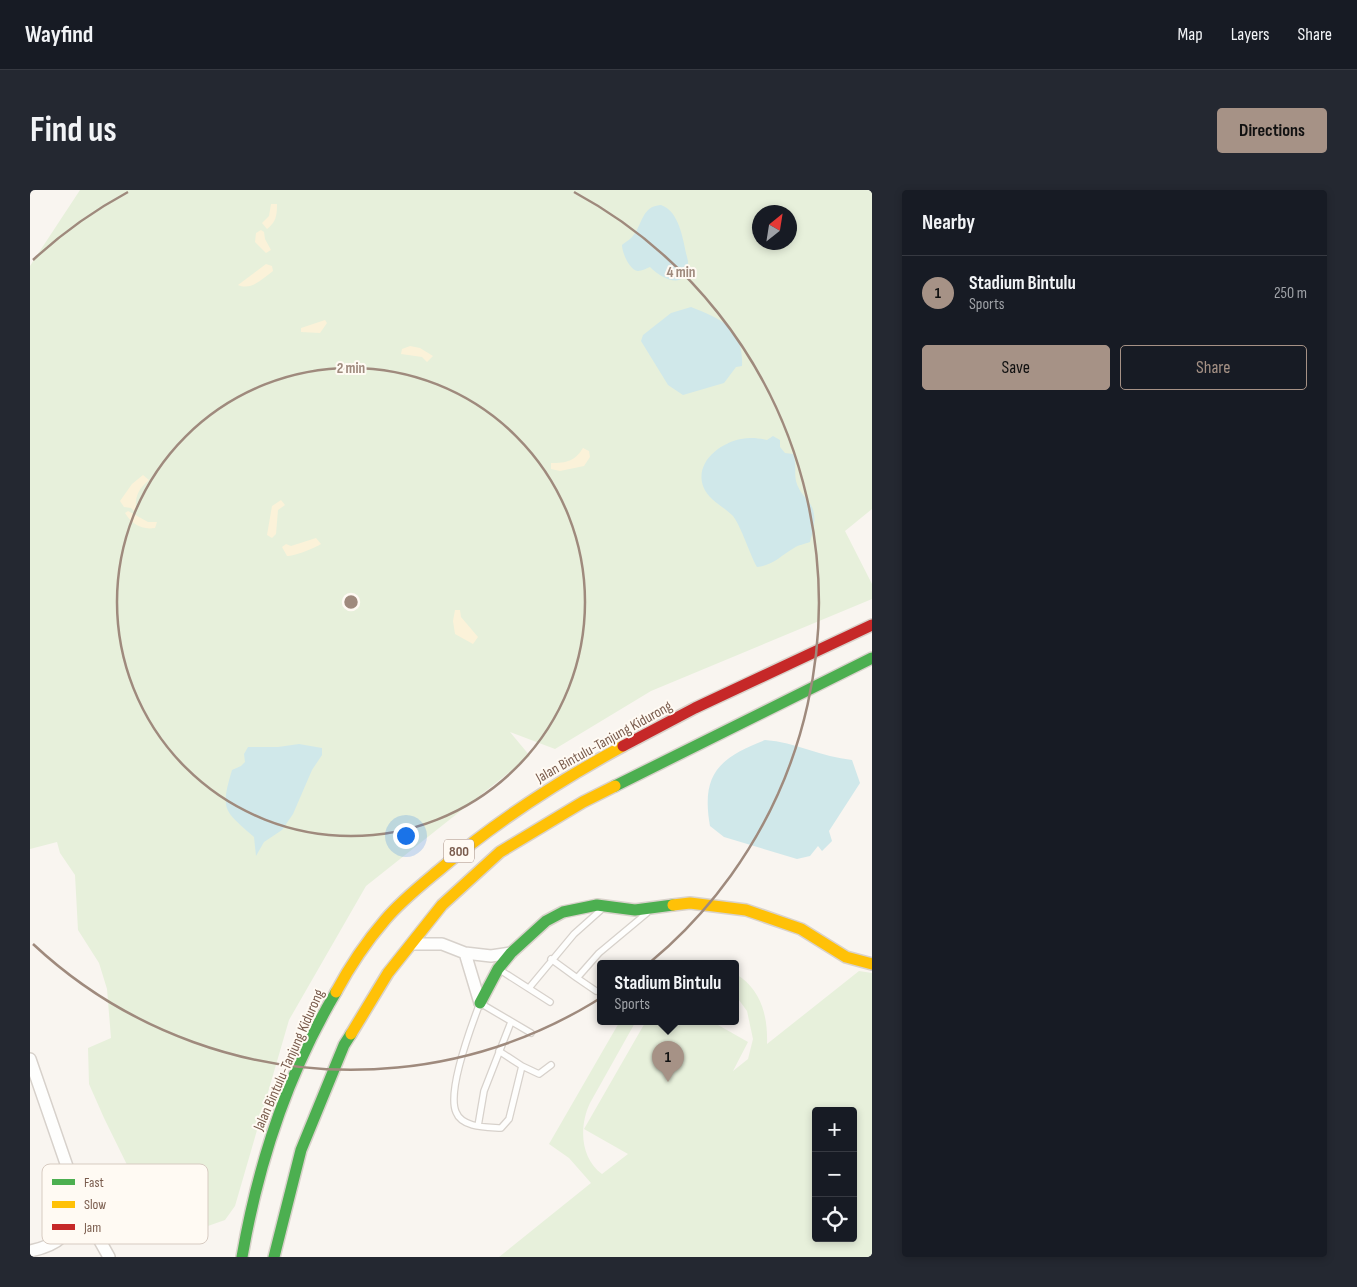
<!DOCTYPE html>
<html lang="en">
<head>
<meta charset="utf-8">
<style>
	body { margin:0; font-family:"Sofia Sans Condensed",sans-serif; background:#242831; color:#f1f3f6 }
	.controls { position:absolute; right:15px; bottom:15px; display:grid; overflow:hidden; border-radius:5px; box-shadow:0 2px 8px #0003 }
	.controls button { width:45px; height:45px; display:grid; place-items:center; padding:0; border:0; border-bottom:1px solid #363941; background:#171b24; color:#f1f3f6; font:25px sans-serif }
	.compass { position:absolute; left:722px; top:15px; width:45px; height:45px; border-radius:50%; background:#171b24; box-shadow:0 2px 8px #0003; rotate:30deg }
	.you { position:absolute; left:375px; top:645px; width:18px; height:18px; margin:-12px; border:4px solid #fff; border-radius:50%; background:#1a73e8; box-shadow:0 0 0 8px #1a73e833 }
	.badge { display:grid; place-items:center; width:32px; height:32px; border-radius:50%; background:#a69286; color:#111; font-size:16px; font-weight:700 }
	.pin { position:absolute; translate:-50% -41px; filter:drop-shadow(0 1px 2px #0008) }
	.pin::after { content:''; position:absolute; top:26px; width:18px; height:15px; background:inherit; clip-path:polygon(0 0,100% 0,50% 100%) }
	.popup { position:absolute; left:567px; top:770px; width:142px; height:65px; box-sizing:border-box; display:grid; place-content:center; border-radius:5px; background:#171b24; filter:drop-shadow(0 1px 4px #0005); font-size:16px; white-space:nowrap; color:#9ea1a6 }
	.popup b { font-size:19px; color:#f1f3f6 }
	.popup::after { content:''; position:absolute; left:50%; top:100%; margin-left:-10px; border:10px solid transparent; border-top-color:#171b24 }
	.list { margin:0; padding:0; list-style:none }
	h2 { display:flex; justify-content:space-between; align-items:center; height:65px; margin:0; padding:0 20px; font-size:21px }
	h2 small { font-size:16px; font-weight:400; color:#9ea1a6 }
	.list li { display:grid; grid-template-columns:32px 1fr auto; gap:15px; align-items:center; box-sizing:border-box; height:75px; padding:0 20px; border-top:1px solid #363941 }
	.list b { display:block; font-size:19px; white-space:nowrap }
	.list p { margin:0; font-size:16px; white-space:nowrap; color:#9ea1a6 }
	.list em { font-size:16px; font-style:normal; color:#9ea1a6 }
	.actions { display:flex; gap:10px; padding:15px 20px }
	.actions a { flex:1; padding:11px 0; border:1px solid #a69286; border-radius:5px; text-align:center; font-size:18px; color:#a69286 }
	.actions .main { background:#a69286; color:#111 }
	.icon { flex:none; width:28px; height:28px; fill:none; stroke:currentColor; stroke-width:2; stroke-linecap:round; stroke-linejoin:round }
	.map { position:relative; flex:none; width:842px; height:1067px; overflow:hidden; border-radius:5px }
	header { display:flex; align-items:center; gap:30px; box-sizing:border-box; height:70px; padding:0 25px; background:#171b24; border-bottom:1px solid #363941 }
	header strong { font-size:24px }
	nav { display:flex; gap:28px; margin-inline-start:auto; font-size:18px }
	.intro { display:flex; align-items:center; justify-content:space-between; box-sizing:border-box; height:120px; padding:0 30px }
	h1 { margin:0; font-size:35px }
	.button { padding:12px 22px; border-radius:5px; background:#a69286; color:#111; font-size:18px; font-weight:700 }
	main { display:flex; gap:30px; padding:0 30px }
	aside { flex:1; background:#171b24; border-radius:5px; box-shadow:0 2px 8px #0003 }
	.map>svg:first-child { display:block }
</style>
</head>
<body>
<header>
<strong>Wayfind</strong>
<nav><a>Map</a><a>Layers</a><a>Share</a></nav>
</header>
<div class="intro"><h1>Find us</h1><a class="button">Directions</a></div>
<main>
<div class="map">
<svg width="842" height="1067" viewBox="0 0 842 1067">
	<rect width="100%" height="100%" fill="#f9f5f0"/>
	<path fill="#e7f0db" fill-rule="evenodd" d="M50,0H842V319L815,341L842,394V409L621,501L525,559L480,542L500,566L336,696L259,830L205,1016L195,1030L175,1037L134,1021L102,985L74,928L59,894L58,858L81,848L77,799L69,773L48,740L45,685L30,663L27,652L0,659V76ZM729,22H759V52H729Z
		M829,781L842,783V1067H469L561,993L539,968L519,954L590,831H606L560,913C549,936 550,968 572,984L598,964L554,939L616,831H681L718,852L703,881L718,869L723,849L717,821L706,806V784C731,799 738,826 737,854ZM786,921H823V1048H786Z"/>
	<path fill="#fbf2d9" d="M241,14H247C247,26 246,32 237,39L232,33L239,26Z
		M231,40L234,42L235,49L241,60L236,63L225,52L226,43Z
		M236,74L242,76L243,81C233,88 222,101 208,95Z
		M295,130L297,133L290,143L271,142V138Z
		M380,156L390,158L403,166L397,172L392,167L371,164L372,159Z
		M553,258L559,261L560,267L554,276L530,281L521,279V273C537,273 545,271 553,258Z
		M113,285L119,290C107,300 105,307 106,323L101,318L94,317L90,311L102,294Z
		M251,310L255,315L248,320L246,344L242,348L237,345L242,316Z
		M98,321L118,332H127L125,338C111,340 102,334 95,323Z
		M286,348L291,354C285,358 265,366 257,366L252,357L256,354L261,356Z
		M425,420H430L431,427L448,447L443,454L425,444L423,431Z"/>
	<path fill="#d0e8ea" d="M631,15C651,22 653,53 658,71C658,101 634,91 620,77C617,78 612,81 608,81C599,80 592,62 592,55C595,52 600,50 602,47C613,35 611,16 631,15Z
		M661,117C692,129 714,139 712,176L706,177L694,193L653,205L638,195L611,151L613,145L641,123Z
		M743,246L750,250V257L755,263L763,264C767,274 764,281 766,291C769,303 778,309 782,317C787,329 783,341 780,352C775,354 768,355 764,358C750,366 744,375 727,377C720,365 710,333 702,325C693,316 678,310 673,296C665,272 690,253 711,249C720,247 729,248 737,250Z
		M735,550C765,552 792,567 822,570L830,593L799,641L802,651L792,661L788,656L780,666L767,669L694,647L680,636C671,585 688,568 735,550Z
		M269,554L292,558V565L282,580L263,624L252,640L234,652L226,666L224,647C194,620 190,621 202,580L211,576L215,572L214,564L218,557H248Z"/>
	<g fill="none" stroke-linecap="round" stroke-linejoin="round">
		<g stroke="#d7d1cb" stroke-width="8">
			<path id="lane" d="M521,769L547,788L569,763L617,723
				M470,780L520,812
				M547,788L566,801
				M499,798L544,744L572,719
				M469,861L492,876L479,929L471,938C457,937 432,938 426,922C417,901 442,834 450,813L501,843
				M492,876L509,884L521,875
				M448,936L454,901L481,832"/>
		</g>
		<g stroke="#d7d1cb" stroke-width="14">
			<path id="street" d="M382,754H412L435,763L461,766L481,763
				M435,763L450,813
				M0,869L51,1017L79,1067
				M0,1061C30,1055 38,1044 51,1017"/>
		</g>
		<g stroke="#d9d2cb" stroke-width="14">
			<path id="fast" d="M585,596L842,468
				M450,813L468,779L481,763L516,731L533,722L567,715L605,720L643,715
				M212,1067C228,974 258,883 306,802
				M244,1067L271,960L314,855L321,844"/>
		</g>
		<g stroke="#d9d2cb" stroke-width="14">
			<path id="slow" d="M643,715L660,713L716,720L771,739L816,767L842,774
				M306,802C320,776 336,752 355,730C370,712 390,696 408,681C465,632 527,592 593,556
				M321,844L358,783L412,715L470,662L553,612L585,596"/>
		</g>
		<g stroke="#d9d2cb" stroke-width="14">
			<path id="jam" d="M593,556L665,518L842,435"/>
		</g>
		<use href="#lane" stroke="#fefefd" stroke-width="5.5"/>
		<use href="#street" stroke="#fefefd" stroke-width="11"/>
		<use href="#fast" stroke="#4caf50" stroke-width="11"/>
		<use href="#slow" stroke="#ffc107" stroke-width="11"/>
		<use href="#jam" stroke="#c62828" stroke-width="11"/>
	</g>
	<g fill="none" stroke="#9f8a7d" stroke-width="2.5">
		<circle cx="321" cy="412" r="234"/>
		<path d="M3 70A467 467 0 0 1 98 2M544 2A467 467 0 1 1 3 754"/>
	</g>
	<g text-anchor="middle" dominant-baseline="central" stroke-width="4" stroke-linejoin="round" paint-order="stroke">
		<rect fill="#fffaf3" stroke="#a28b7f" stroke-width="1" x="414" y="649.5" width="30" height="23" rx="4"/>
		<g font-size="14" font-weight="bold" fill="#7a5c4d">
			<text x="429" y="661">800</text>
		</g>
		<g font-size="15" fill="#7a5c4d" stroke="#fffaf3">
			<text transform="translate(574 552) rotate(-29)">Jalan Bintulu-Tanjung Kidurong</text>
			<text transform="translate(259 870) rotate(-66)">Jalan Bintulu-Tanjung Kidurong</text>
		</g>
	</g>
	<rect x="12" y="974" width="166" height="80" rx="8" fill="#fffaf3" stroke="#d7cbc1" stroke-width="1"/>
	<rect x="22" y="989" width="23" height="6" fill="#4caf50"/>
	<rect x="22" y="1011" width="23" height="7" fill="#ffc107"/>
	<rect x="22" y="1034" width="23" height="6" fill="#c62828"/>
	<g font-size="14" fill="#7a5c4d">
		<text x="54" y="997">Fast</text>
		<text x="54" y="1019">Slow</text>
		<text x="54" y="1042">Jam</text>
	</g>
	<circle cx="321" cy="412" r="8" fill="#9f8a7d" stroke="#fffaf3" stroke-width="2.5"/>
	<g font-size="15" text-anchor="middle" font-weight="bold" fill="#9f8a7d" stroke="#fffaf3" stroke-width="4" stroke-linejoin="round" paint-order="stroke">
		<text x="651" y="87">4 min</text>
		<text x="321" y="183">2 min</text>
	</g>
</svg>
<div class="controls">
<button>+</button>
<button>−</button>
<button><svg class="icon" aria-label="locate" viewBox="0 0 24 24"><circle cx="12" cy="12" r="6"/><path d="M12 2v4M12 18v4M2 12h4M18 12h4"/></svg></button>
</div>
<svg class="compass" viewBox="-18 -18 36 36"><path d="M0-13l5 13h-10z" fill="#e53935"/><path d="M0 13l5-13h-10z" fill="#9ea1a6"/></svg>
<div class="you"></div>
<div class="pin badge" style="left:638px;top:892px">1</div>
<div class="popup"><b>Stadium Bintulu</b>Sports</div>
</div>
<aside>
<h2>Nearby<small></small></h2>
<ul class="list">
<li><span class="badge">1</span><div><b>Stadium Bintulu</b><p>Sports</p></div><em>250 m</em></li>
</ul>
<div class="actions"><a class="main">Save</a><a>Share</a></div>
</aside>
</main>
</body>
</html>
